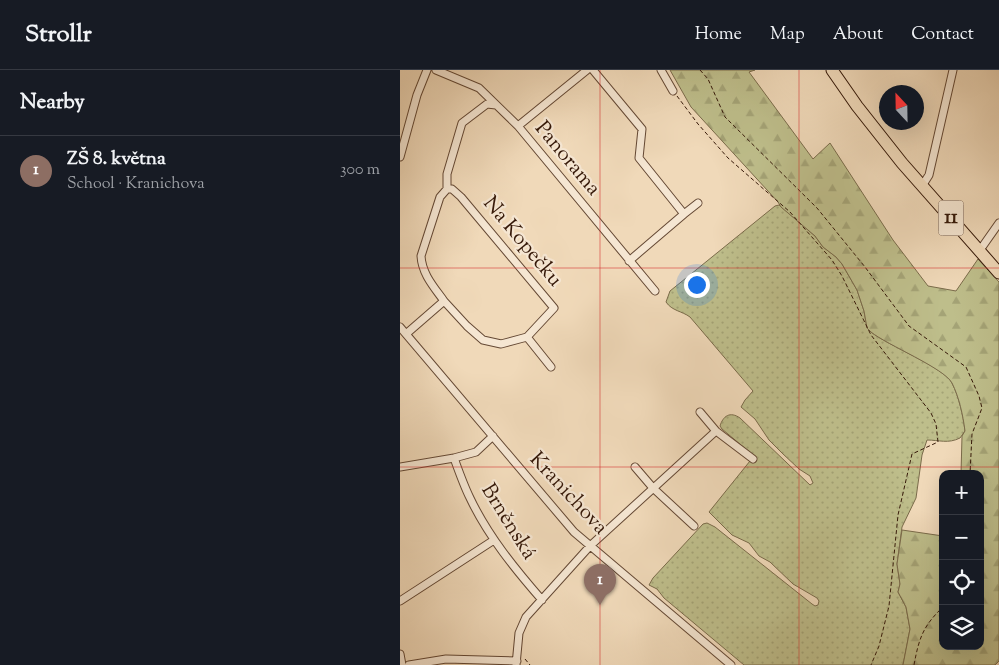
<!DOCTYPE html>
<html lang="en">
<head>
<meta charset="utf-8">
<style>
	body { margin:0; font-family:"Sorts Mill Goudy",serif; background:#242831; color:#f1f3f6 }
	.controls { position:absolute; right:15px; bottom:15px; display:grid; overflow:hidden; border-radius:10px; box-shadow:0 5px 20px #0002 }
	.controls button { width:45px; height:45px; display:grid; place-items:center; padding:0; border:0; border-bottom:1px solid #363941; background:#171b24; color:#f1f3f6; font:25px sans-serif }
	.compass { position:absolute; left:479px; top:15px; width:45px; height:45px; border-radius:50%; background:#171b24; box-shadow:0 5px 20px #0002; rotate:338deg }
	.you { position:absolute; left:296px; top:214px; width:18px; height:18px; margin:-12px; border:4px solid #fff; border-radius:50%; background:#1a73e8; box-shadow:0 0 0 8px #1a73e833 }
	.badge { display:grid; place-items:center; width:32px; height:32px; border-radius:50%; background:#b45309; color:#fff; font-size:16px; font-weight:700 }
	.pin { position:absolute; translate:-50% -41px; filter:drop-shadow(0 1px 2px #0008) }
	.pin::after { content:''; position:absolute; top:26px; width:18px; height:15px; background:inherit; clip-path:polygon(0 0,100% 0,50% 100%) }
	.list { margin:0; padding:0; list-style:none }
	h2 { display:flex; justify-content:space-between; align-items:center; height:65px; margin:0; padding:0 20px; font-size:21px }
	h2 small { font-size:16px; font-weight:400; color:#9ea1a6 }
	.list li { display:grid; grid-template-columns:32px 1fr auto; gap:15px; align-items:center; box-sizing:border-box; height:70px; padding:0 20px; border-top:1px solid #363941 }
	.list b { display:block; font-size:19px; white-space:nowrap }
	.list p { margin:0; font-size:16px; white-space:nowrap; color:#9ea1a6 }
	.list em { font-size:16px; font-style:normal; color:#9ea1a6 }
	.icon { flex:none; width:28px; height:28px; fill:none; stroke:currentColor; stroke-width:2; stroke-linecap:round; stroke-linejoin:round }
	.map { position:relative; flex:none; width:599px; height:595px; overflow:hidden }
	header { display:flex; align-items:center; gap:30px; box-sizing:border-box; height:70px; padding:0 25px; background:#171b24; border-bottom:1px solid #363941 }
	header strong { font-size:24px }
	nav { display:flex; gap:28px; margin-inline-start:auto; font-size:18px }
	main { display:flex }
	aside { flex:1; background:#171b24 }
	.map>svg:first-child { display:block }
</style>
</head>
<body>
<header>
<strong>Strollr</strong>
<nav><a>Home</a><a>Map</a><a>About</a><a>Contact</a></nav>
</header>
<main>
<aside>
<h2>Nearby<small></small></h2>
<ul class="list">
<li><span class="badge" style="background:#8d6e63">1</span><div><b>ZŠ 8. května</b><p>School · Kranichova</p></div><em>300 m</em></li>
</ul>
</aside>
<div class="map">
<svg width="599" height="595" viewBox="0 0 599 595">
	<defs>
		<pattern id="grass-dots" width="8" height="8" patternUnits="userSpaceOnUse" patternTransform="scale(1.25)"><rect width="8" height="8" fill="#bebe8b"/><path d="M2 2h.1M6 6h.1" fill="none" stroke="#a4a376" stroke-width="1.8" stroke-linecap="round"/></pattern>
		<pattern id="forest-firs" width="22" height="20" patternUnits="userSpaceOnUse" patternTransform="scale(1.25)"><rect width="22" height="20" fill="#bebe8b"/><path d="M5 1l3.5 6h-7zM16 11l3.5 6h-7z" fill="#a4a376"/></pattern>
	</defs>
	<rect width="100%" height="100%" fill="#f0d9b9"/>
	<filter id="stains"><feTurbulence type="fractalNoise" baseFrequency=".004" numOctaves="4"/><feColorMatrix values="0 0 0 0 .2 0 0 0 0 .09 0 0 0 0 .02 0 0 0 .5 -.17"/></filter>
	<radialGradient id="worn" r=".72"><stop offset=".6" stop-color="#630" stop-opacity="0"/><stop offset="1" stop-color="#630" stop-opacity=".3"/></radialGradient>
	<path fill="url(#grass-dots)" stroke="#7a6b4a" d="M379,135L415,166L423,177L436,187L442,194L457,220L464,241L467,258L471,262C487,275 545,298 552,313C559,327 563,345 565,361L560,368C548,374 539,370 527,370L522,385L516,428L502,457L497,494L500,514L498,522L506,537L510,559L503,595H344L264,528L257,519L249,515L253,508L303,454L307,453L315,457L412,534L415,536L418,535L419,531L417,528L393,514L370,492L359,486L349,473L332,465L309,442L354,386L322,359L320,356C323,346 330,341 340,348L410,415L413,413L410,406L399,399L382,383L369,370L355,349L341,337L345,330L353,321L290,247C282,241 272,241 266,232L270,221L375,136Z"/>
	<path fill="url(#forest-firs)" stroke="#7a6b4a" d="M270,0H355L349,2L413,89L430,73L493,170L528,216L556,221L578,189L599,212V591L595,595H503L510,559L506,537L498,522L500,514L497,494L502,460L543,466V576H580V404H561L562,366L565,361C563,345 559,327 552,313C544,298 487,275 471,262L467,258L464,241L457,220L442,194L436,187L423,177L415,166L381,137L378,132L291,37Z"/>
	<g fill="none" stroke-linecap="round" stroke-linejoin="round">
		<g stroke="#644834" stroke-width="9">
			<path id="minor" d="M36,0L79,18L118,56L255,221
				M193,0L242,59L239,88L284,144L229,191
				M261,0L273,21
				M118,56L187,0
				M0,87L17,25L27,0
				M522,116L529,105L553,0
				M47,119V104L62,53L87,34L96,35
				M284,144L298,133
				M580,180L599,153
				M0,257L174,462L331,595
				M6,264L44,231C34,217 22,204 21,186L40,127L47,119H52L61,127L154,238L127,267L101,274L83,270L67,256L44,231
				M127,267L151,297
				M300,342L316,361L353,389
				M54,388C59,402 64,416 70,428C88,466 115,499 142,530
				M0,397L54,388L76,382L93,366
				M235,397L253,418L294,456
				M0,531L94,470
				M0,584L2,595
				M9,595L46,589L117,591
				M116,595L119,563L126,547L190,476L316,361"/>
		</g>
		<g stroke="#351808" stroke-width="13">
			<path id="primary" d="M432,0L457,36L502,93L599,203"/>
		</g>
		<path stroke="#351808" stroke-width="1" stroke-dasharray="4 2.5" stroke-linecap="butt" d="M300,0L308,9L325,47L417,138L465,197L509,256L566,297L579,326L582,338L572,364L570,404
			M277,26L298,54L328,88L390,142L432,190L442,206L471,265L531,343L536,354L538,372L512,384L498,445L489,536L479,576L471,595
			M125,589L130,595
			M514,595C519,568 523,556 543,537"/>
		<use href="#minor" stroke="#f5e6d2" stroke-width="7"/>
		<use href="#primary" stroke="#f0d9b9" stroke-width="11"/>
	</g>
	<path fill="none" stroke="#d62828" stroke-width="1" stroke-opacity="0.55" d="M200,0V595M399,0V595M0,198H599M0,397H599"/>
	<g text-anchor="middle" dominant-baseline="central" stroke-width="4.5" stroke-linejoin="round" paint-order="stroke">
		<rect fill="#f5e6d2" stroke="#6f5645" stroke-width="1" x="538.5" y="130.5" width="25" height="35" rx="4"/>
		<g font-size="20" font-weight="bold" fill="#351808">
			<text x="551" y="148">11</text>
		</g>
		<g font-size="21" fill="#351808" stroke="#f5e6d2">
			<text transform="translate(167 89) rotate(50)">Panorama</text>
			<text transform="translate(122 172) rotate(50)">Na Kopečku</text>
			<text transform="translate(168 424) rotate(47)">Kranichova</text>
			<text transform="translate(108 452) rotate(58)">Brněnská</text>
		</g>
	</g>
	<rect width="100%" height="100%" filter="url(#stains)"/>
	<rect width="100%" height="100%" fill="url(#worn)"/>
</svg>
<div class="controls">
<button>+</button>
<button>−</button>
<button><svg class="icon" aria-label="locate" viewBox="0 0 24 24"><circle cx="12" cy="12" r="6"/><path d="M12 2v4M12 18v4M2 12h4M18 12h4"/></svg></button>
<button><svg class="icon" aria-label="layers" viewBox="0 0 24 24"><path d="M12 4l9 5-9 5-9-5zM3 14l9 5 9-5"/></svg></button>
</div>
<svg class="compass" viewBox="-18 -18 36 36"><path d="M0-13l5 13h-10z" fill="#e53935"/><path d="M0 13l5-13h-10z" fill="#9ea1a6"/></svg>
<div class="you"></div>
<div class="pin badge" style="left:200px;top:535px;background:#8d6e63">1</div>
</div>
</main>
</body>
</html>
